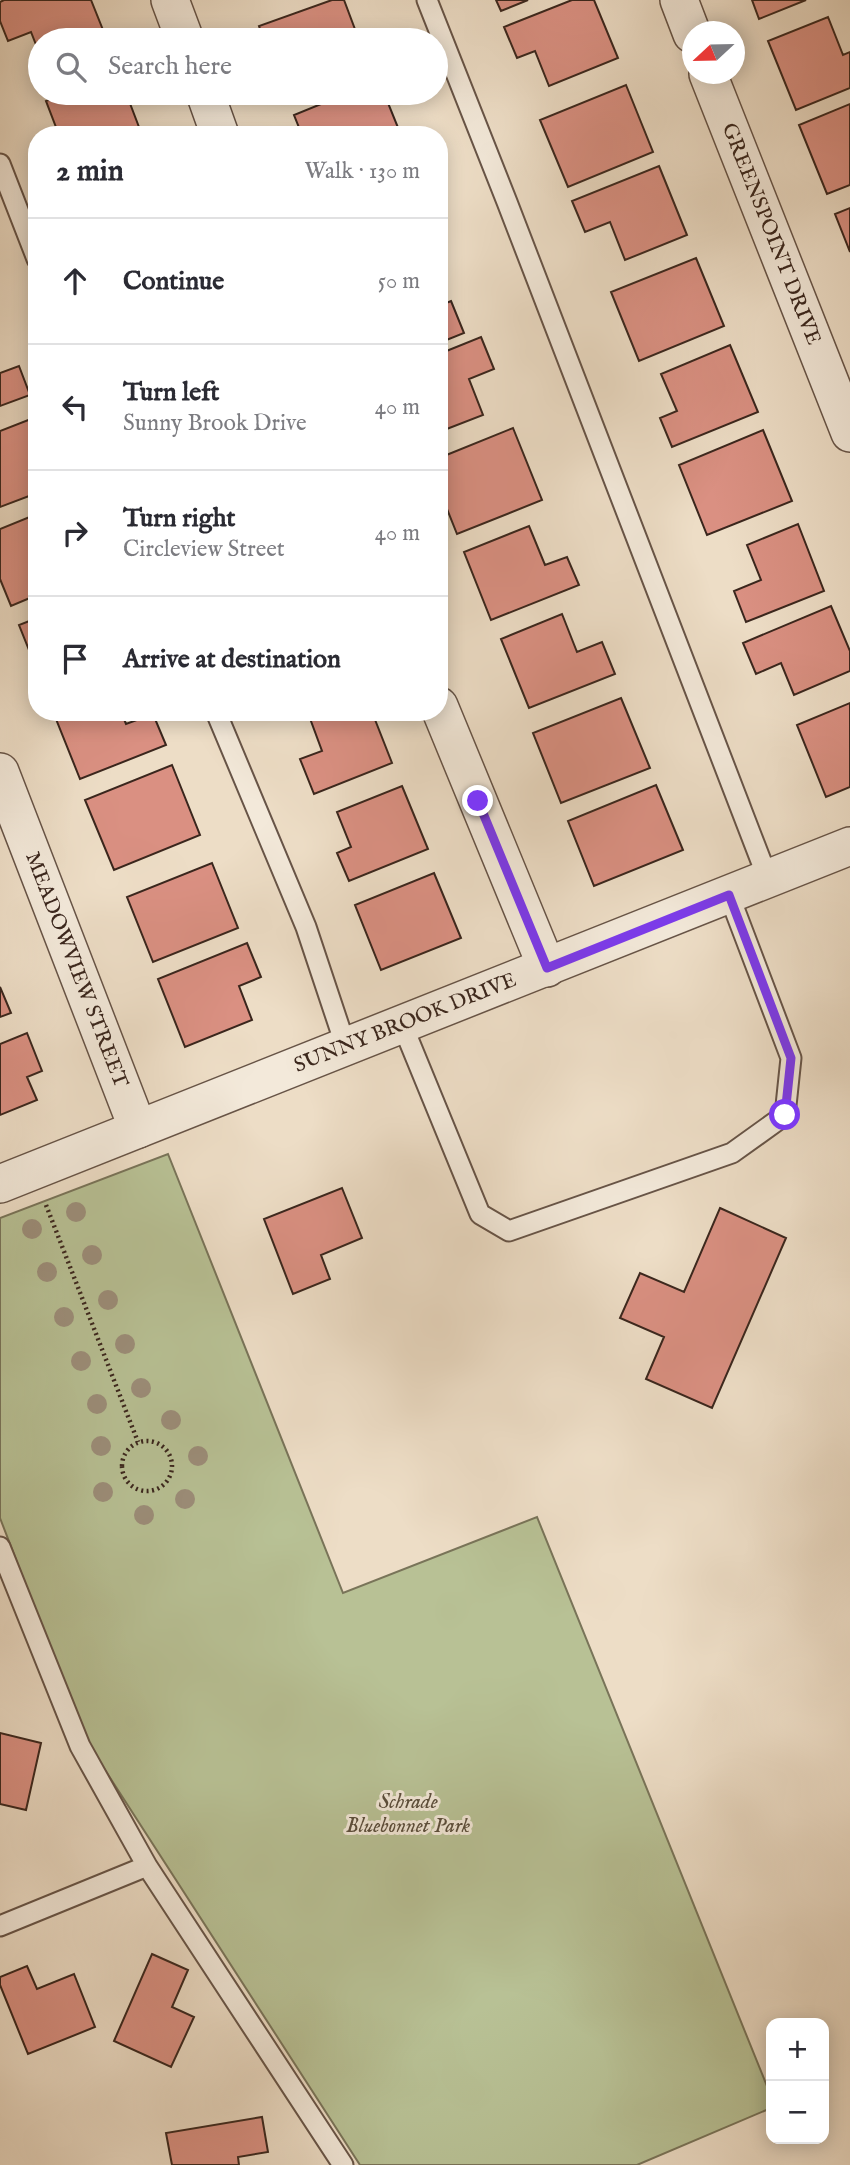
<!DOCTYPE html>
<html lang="en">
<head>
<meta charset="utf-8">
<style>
	body { margin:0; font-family:"IM FELL English",serif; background:#f2f2f3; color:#2b2b33 }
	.controls { position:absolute; right:21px; bottom:21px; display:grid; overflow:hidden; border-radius:14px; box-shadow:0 4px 18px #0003 }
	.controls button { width:63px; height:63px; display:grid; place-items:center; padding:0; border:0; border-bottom:2px solid #e1e1e2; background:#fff; color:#2b2b33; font:35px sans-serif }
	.compass { position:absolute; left:682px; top:21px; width:63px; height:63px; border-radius:50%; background:#fff; box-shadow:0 4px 18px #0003; rotate:248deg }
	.stop { position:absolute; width:21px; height:21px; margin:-16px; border:5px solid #7c3aed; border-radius:50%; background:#fff }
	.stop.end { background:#7c3aed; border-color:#fff; box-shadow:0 2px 7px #0008 }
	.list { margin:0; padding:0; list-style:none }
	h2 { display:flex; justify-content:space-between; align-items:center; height:91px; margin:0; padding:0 28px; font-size:30px }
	h2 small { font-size:23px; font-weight:400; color:#7c7c81 }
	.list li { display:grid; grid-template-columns:46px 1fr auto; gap:21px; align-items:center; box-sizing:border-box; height:126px; padding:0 28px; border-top:2px solid #e1e1e2 }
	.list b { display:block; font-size:26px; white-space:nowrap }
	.list p { margin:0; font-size:23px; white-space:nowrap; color:#7c7c81 }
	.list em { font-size:23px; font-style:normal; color:#7c7c81 }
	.icon { flex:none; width:38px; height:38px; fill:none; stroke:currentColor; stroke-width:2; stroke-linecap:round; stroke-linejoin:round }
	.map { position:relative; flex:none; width:850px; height:2165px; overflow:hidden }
	.search { position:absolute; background:#fff; box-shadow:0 4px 18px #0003; left:28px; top:28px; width:420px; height:77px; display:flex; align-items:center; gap:18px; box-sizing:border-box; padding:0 24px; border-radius:38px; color:#7c7c81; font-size:26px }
	.panel { position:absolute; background:#fff; box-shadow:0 4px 18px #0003; left:28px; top:126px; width:420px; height:595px; border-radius:28px }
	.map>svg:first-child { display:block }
</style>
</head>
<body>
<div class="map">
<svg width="850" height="2165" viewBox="0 0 850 2165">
	<rect width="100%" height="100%" fill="#edddc6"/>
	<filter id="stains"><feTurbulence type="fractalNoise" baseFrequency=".00286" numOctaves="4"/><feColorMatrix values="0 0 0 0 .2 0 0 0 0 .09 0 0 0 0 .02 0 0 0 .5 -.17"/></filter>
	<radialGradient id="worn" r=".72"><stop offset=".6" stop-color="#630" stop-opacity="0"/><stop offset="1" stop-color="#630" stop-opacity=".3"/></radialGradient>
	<path fill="#b8c195" stroke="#797459" stroke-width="2" d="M168,1154L343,1593L537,1517L771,2096V2108L637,2165H360L85,1739L0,1518V1218Z"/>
	<path fill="#da9082" stroke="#3a261d" stroke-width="2" d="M4,0H91L107,40H40V55L31,32L8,41L0,21V2Z
		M332,0H344L359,40H264L259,26Z
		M496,0H528L501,11Z
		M572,0H594L618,58L549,86L535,51L517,58L504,27Z
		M752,0H806L759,19Z
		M828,17L843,55L850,52V88L796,110L768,41Z
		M626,85L653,152L568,187L540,120Z
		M68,93H126L142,135H68V132L59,135L46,101Z
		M348,93H384L401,135H302L294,115Z
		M850,104V185L827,194L799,125Z
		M659,166L687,235L625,260L610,222L585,232L572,201Z
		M850,208V252L835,214Z
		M696,258L724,326L639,361L611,292Z
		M451,301L464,333L439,343V306Z
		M481,337L494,369L469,379L483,415L439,432V354Z
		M730,345L758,412L672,447L660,418L677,411L661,374Z
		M19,366L30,395L0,406V373Z
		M36,417L37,493L0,507V431Z
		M513,428L542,500L457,534L439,489V458Z
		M763,430L792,501L707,535L679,465Z
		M37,514V595L11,606L0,579V529Z
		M798,524L824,591L746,622L734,591L761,580L747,545Z
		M529,526L545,565L567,557L579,585L491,620L464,552Z
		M831,606L850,651V671L794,695L781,663L756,674L743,643Z
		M562,614L577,652L602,642L615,674L529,708L501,639Z
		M37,618V670L19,625Z
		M621,698L650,768L561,803L533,733Z
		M850,703V787L826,797L797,725Z
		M59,712H121L126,724L153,714L166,745L80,779L54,714Z
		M372,712L392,763L314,794L300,759L322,751L308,713Z
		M172,765L200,835L114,870L85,800Z
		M656,785L683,850L594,886L568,821Z
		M402,786L428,849L349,881L337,853L351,847L337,812Z
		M212,863L238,928L153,962L127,897Z
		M434,873L461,938L381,970L355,905Z
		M247,943L261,977L239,986L252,1020L185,1047L158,979Z
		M0,987L11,1013L0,1017Z
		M27,1033L42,1071L27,1077L37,1100L0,1115V1044Z
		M342,1188L362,1238L321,1255L330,1279L293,1294L264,1219Z
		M720,1208L786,1238L712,1408L646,1379L664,1337L620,1318L640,1273L684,1292Z
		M0,1733L41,1743L26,1810L0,1804Z
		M152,1954L188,1970L172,2007L194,2017L171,2067L114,2041Z
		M27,1966L37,1989L74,1974L95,2027L28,2054L0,1985V1977Z
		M262,2117L268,2152L238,2157L239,2165H172L166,2133Z"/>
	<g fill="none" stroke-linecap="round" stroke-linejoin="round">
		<g stroke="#675447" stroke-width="23">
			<path id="lane" d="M427,0L507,202L768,879
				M0,164L37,259
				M216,712L306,927L346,1047
				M402,1024L480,1214L509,1231L732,1153L785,1115L791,1058L729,895
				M0,1547L80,1746L147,1866
				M0,1926L147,1866L343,2165"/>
		</g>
		<g stroke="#675447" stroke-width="40">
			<g id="street">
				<path d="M170,0L185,40"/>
				<path d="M679,0L692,34"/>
				<path id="s1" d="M708,74L850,433"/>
				<path d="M205,93L220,135"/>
				<path d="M439,706L547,968"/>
				<path id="s2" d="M0,772L138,1129"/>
				<path id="s3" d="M0,1184L850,846"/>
			</g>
		</g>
		<path stroke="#3a261d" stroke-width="4.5" stroke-dasharray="2 3.5" stroke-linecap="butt" d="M46,1205L138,1442
			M122 1466a25 25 0 1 1 50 0a25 25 0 1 1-50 0Z"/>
		<use href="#lane" stroke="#f3e9da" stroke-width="19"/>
		<use href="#street" stroke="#f3e9da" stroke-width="37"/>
	</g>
	<g fill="#9c8e7a">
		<circle cx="76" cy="1212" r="10"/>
		<circle cx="32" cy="1229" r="10"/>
		<circle cx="92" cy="1255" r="10"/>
		<circle cx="47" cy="1272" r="10"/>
		<circle cx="108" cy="1300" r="10"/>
		<circle cx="64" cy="1317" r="10"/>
		<circle cx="125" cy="1344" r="10"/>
		<circle cx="81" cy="1361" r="10"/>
		<circle cx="141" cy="1388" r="10"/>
		<circle cx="97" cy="1404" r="10"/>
		<circle cx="171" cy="1420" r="10"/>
		<circle cx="101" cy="1446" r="10"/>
		<circle cx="198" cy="1456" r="10"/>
		<circle cx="103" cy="1492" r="10"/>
		<circle cx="185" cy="1499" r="10"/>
		<circle cx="144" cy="1515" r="10"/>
	</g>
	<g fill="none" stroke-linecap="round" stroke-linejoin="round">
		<path stroke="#7c3aed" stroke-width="9" d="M478,801L547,968L729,895L791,1058L785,1115"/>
	</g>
	<g text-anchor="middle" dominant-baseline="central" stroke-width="6" stroke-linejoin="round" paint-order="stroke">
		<g font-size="21" fill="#3a261d" stroke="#f3e9da">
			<text stroke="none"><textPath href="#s1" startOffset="172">GREENSPOINT DRIVE</textPath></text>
			<text stroke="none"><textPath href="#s2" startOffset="212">MEADOWVIEW STREET</textPath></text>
			<text stroke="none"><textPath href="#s3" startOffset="436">SUNNY BROOK DRIVE</textPath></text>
		</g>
		<g font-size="21" font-style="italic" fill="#5a4d3b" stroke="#f3e9da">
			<text x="408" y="1802">Schrade<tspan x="408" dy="24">Bluebonnet Park</tspan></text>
		</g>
	</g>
	<rect width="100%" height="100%" filter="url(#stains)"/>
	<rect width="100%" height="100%" fill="url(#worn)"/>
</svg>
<div class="controls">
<button>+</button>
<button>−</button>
</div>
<svg class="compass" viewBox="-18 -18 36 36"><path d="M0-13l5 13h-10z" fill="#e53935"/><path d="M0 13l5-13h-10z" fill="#7c7c81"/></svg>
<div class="stop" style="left:785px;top:1115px"></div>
<div class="stop end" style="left:478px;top:801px"></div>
<div class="search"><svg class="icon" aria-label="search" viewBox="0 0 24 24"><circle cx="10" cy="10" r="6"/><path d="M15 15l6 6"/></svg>Search here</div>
<section class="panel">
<h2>2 min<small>Walk · 130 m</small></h2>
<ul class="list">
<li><svg class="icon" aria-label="ahead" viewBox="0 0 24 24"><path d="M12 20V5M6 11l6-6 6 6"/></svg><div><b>Continue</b></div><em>50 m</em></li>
<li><svg class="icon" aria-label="left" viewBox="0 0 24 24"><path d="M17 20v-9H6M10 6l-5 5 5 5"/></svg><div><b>Turn left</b><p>Sunny Brook Drive</p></div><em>40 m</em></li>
<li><svg class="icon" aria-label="right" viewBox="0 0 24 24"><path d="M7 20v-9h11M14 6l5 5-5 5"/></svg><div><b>Turn right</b><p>Circleview Street</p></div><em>40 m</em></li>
<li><svg class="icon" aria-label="arrive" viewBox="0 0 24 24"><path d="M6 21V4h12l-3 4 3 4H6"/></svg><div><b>Arrive at destination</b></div></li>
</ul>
</section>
</div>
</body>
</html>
